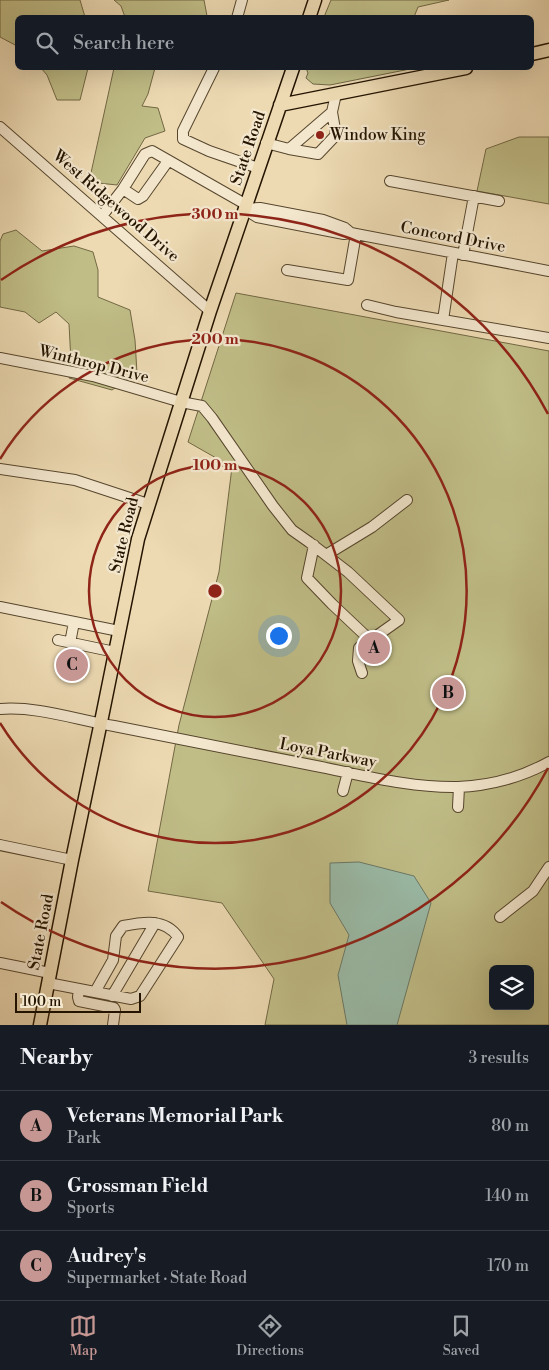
<!DOCTYPE html>
<html lang="en">
<head>
<meta charset="utf-8">
<style>
	body { margin:0; font-family:"Libre Bodoni",serif; background:#242831; color:#f1f3f6 }
	.controls { position:absolute; right:15px; bottom:15px; display:grid; overflow:hidden; border-radius:8px; box-shadow:0 5px 20px #0002 }
	.controls button { width:45px; height:45px; display:grid; place-items:center; padding:0; border:0; border-bottom:1px solid #363941; background:#171b24; color:#f1f3f6; font:25px sans-serif }
	.scale { position:absolute; left:15px; bottom:12px; width:126px; box-sizing:border-box; padding-left:5px; border:2px solid #241400; border-top:0; font-size:14px; line-height:18px; white-space:nowrap; color:#241400; -webkit-text-stroke:4px #f3e7ce; paint-order:stroke }
	.you { position:absolute; left:278px; top:635px; width:18px; height:18px; margin:-12px; border:4px solid #fff; border-radius:50%; background:#1a73e8; box-shadow:0 0 0 8px #1a73e833 }
	.badge { display:grid; place-items:center; width:32px; height:32px; border-radius:50%; background:#c59692; color:#111; font-size:16px; font-weight:700 }
	.pin { position:absolute; translate:-50% -50%; border:2px solid #fff; box-shadow:0 1px 5px #0006 }
	.list { margin:0; padding:0; list-style:none }
	h2 { display:flex; justify-content:space-between; align-items:center; height:65px; margin:0; padding:0 20px; font-size:21px }
	h2 small { font-size:16px; font-weight:400; color:#9ea1a6 }
	.list li { display:grid; grid-template-columns:32px 1fr auto; gap:15px; align-items:center; box-sizing:border-box; height:70px; padding:0 20px; border-top:1px solid #363941 }
	.list b { display:block; font-size:19px; white-space:nowrap }
	.list p { margin:0; font-size:16px; white-space:nowrap; color:#9ea1a6 }
	.list em { font-size:16px; font-style:normal; color:#9ea1a6 }
	.icon { flex:none; width:28px; height:28px; fill:none; stroke:currentColor; stroke-width:2; stroke-linecap:round; stroke-linejoin:round }
	.map { position:relative; flex:none; width:549px; height:1025px; overflow:hidden }
	.search { position:absolute; background:#171b24; box-shadow:0 5px 20px #0002; left:15px; right:15px; top:15px; height:55px; display:flex; align-items:center; gap:12px; box-sizing:border-box; padding:0 18px; border-radius:8px; color:#9ea1a6; font-size:19px }
	.sheet { height:275px; background:#171b24 }
	nav { display:flex; justify-content:space-around; align-items:center; box-sizing:border-box; height:70px; border-top:1px solid #363941; background:#171b24; font-size:14px; color:#9ea1a6 }
	nav a { display:grid; justify-items:center; gap:2px }
	nav .on { color:#c59692 }
	.map>svg:first-child { display:block }
</style>
</head>
<body>
<div class="map">
<svg width="549" height="1025" viewBox="0 0 549 1025">
	<rect width="100%" height="100%" fill="#eddab3"/>
	<filter id="stains"><feTurbulence type="fractalNoise" baseFrequency=".004" numOctaves="4"/><feColorMatrix values="0 0 0 0 .2 0 0 0 0 .09 0 0 0 0 .02 0 0 0 .5 -.17"/></filter>
	<radialGradient id="worn" r=".72"><stop offset=".6" stop-color="#630" stop-opacity="0"/><stop offset="1" stop-color="#630" stop-opacity=".3"/></radialGradient>
	<path fill="#c0bd87" stroke="#726844" fill-rule="evenodd" d="M0,0H80L85,17L18,18L17,46L0,37Z
		M114,0H204L207,16L205,18L125,17L121,6Z
		M331,0H449L418,7L414,17H324Z
		M41,68H88L80,100H57L47,75Z
		M114,68H155L148,94L142,106L158,108L165,131L145,138L117,185L89,182Z
		M306,68H415L330,85L313,84L306,78L308,73Z
		M519,137H549V204L477,191L486,149Z
		M16,230L42,251L74,246L93,252L98,270V297L130,310L135,340L137,373L112,390L69,378L71,362L69,324L56,312L39,323L25,312L0,307V241L3,234Z
		M236,293L549,351V1025H265L274,979L222,903L148,891L179,725L219,572L232,467L188,442ZM493,969H530V1006H493Z"/>
	<path fill="#9abba8" stroke="#6b7865" d="M359,862L414,876L431,903L397,1025H347L338,975L349,935L330,903V863Z"/>
	<g fill="none" stroke-linecap="round" stroke-linejoin="round">
		<g stroke="#56462d" stroke-width="12">
			<path id="minor" d="M237,18L242,0
				M214,68L183,131V139L209,151L258,168
				M0,127L210,311
				M266,143L289,149L332,112L336,94
				M289,149L318,154L336,135L332,112
				M390,181L499,201
				M123,189L138,199L143,196L168,161
				M244,209L260,208L323,220L345,228L351,233L356,234L549,271
				M244,209L257,217L344,234L350,233
				M102,216L123,189L145,154L152,151L245,204
				M463,255L474,196
				M287,270L348,280L356,234
				M367,305L396,312L549,338
				M443,320L453,253
				M0,358L93,376L181,402L202,406L212,418L273,506L292,530L309,542L348,572L399,620L375,637L369,639L332,604L307,578L314,545
				M0,469L75,480L148,504
				M326,555L372,527L407,500
				M0,607L119,631
				M58,640L115,652
				M70,643L74,622
				M362,673L358,661L359,648L369,639
				M0,709C38,706 77,720 114,726C181,739 248,752 316,766C362,775 410,788 458,787C489,786 522,777 549,762
				M343,791L348,772
				M458,807L459,787
				M0,845L72,860
				M500,917L533,891L549,867
				M0,963L50,973
				M48,983L131,999L140,996L178,937C165,918 143,922 123,926L116,936L113,960L95,992
				M79,989L78,997L79,1001L114,1008L115,1010L113,1025
				M112,996L155,923"/>
		</g>
		<g stroke="#241400" stroke-width="15">
			<path id="major" d="M309,18L315,0
				M532,54L549,50
				M280,105L466,68
				M40,1025L72,860L103,712L138,539L210,311L293,68"/>
		</g>
		<use href="#minor" stroke="#f3e7ce" stroke-width="10"/>
		<use href="#major" stroke="#eddab3" stroke-width="12"/>
	</g>
	<g fill="none" stroke="#8f2418" stroke-width="2.5">
		<circle cx="215" cy="591" r="126"/>
		<path d="M0 459A252 252 0 1 1 0 723"/>
		<path d="M548 768A377 377 0 0 1 1 902M1 280A377 377 0 0 1 548 414"/>
	</g>
	<circle fill="#8f2418" stroke="#f3e7ce" stroke-width="2" cx="320" cy="135" r="5"/>
	<g text-anchor="middle" dominant-baseline="central" stroke-width="4.5" stroke-linejoin="round" paint-order="stroke">
		<g font-size="16" fill="#241400" stroke="#f3e7ce" text-anchor="start">
			<text x="330" y="135">Window King</text>
		</g>
		<g font-size="16" fill="#241400" stroke="#f3e7ce">
			<text transform="translate(248 148) rotate(-71)">State Road</text>
			<text transform="translate(116 206) rotate(41)">West Ridgewood Drive</text>
			<text transform="translate(453 237) rotate(11)">Concord Drive</text>
			<text transform="translate(94 364) rotate(14)">Winthrop Drive</text>
			<text transform="translate(124 535) rotate(-76)">State Road</text>
			<text transform="translate(328 753) rotate(11)">Loya Parkway</text>
			<text transform="translate(41 932) rotate(-79)">State Road</text>
		</g>
	</g>
	<circle cx="215" cy="591" r="8" fill="#8f2418" stroke="#f3e7ce" stroke-width="2.5"/>
	<g font-size="15" text-anchor="middle" font-weight="bold" fill="#8f2418" stroke="#f3e7ce" stroke-width="4.5" stroke-linejoin="round" paint-order="stroke">
		<text x="215" y="219">300 m</text>
		<text x="215" y="344">200 m</text>
		<text x="215" y="470">100 m</text>
	</g>
	<rect width="100%" height="100%" filter="url(#stains)"/>
	<rect width="100%" height="100%" fill="url(#worn)"/>
</svg>
<div class="controls">
<button><svg class="icon" aria-label="layers" viewBox="0 0 24 24"><path d="M12 4l9 5-9 5-9-5zM3 14l9 5 9-5"/></svg></button>
</div>
<div class="scale">100 m</div>
<div class="you"></div>
<div class="pin badge" style="left:374px;top:648px">A</div>
<div class="pin badge" style="left:448px;top:693px">B</div>
<div class="pin badge" style="left:72px;top:665px">C</div>
<div class="search"><svg class="icon" aria-label="search" viewBox="0 0 24 24"><circle cx="10" cy="10" r="6"/><path d="M15 15l6 6"/></svg>Search here</div>
</div>
<section class="sheet">
<h2>Nearby<small>3 results</small></h2>
<ul class="list">
<li><span class="badge">A</span><div><b>Veterans Memorial Park</b><p>Park</p></div><em>80 m</em></li>
<li><span class="badge">B</span><div><b>Grossman Field</b><p>Sports</p></div><em>140 m</em></li>
<li><span class="badge">C</span><div><b>Audrey's</b><p>Supermarket · State Road</p></div><em>170 m</em></li>
</ul>
</section>
<nav>
<a class="on"><svg class="icon" aria-label="map" viewBox="0 0 24 24"><path d="M3 6l6-2 6 2 6-2v14l-6 2-6-2-6 2zM9 4v14M15 6v14"/></svg>Map</a>
<a><svg class="icon" aria-label="directions" viewBox="0 0 24 24"><path d="M12 3l9 9-9 9-9-9zM9 14v-3h6M13 9l2 2-2 2"/></svg>Directions</a>
<a><svg class="icon" aria-label="saved" viewBox="0 0 24 24"><path d="M7 4h10v16l-5-4-5 4z"/></svg>Saved</a>
</nav>
</body>
</html>
